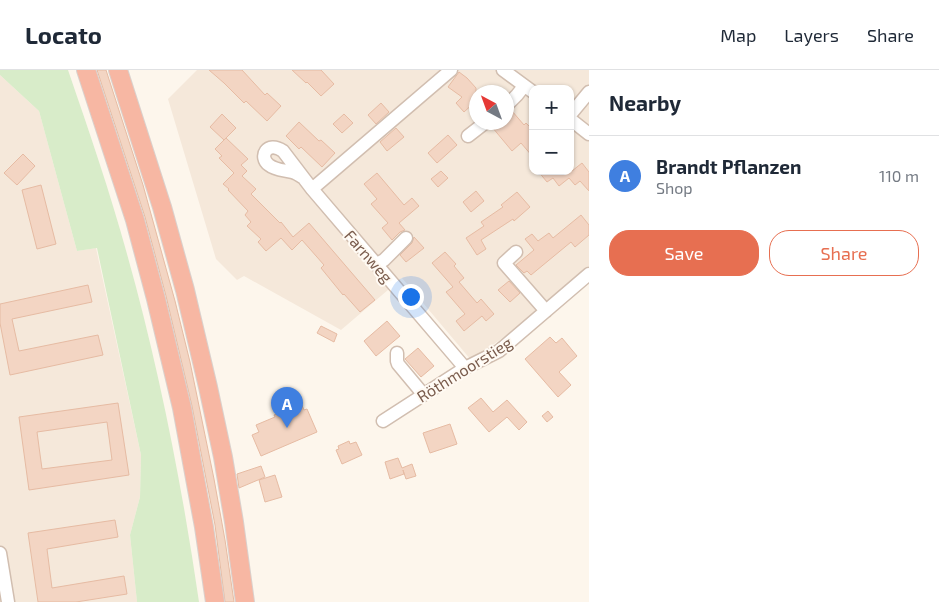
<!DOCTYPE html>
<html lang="en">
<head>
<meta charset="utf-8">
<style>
	body { margin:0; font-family:"Exo 2",sans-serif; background:#f2f2f3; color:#1f2937 }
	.controls { position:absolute; right:15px; top:15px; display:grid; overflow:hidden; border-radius:10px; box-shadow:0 1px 4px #0004 }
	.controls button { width:45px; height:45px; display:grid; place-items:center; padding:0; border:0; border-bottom:1px solid #e0e1e3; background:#fff; color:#1f2937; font:25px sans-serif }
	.compass { position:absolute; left:469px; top:15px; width:45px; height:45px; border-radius:50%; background:#fff; box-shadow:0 1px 4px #0004; rotate:319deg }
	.you { position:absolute; left:410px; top:226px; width:18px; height:18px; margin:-12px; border:4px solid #fff; border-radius:50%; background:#1a73e8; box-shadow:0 0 0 8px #1a73e833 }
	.badge { display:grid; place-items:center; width:32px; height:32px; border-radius:50%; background:#e76f51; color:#fff; font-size:16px; font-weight:700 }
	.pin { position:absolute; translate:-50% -41px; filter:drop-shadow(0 1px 2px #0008) }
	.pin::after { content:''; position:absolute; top:26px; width:18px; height:15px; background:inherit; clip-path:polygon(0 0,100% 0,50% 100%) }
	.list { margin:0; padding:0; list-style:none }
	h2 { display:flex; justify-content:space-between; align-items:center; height:65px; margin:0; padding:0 20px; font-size:21px }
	h2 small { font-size:16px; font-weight:400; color:#747a83 }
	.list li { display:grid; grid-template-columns:32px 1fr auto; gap:15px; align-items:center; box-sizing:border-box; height:80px; padding:0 20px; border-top:1px solid #e0e1e3 }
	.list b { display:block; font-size:19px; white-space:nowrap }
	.list p { margin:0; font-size:16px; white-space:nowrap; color:#747a83 }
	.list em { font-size:16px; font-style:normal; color:#747a83 }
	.actions { display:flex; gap:10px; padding:15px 20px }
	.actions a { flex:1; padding:11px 0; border:1px solid #e76f51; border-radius:20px; text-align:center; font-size:18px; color:#e76f51 }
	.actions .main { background:#e76f51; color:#fff }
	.map { position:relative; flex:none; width:589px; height:532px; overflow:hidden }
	header { display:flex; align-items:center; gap:30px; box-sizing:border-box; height:70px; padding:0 25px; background:#fff; border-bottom:1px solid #e0e1e3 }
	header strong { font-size:24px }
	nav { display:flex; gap:28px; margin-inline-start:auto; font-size:18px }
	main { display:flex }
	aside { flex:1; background:#fff }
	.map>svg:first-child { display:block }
</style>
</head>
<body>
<header>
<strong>Locato</strong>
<nav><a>Map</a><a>Layers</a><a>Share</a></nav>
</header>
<main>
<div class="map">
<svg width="589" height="532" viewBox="0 0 589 532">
	<rect width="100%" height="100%" fill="#fdf6ec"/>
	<path fill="#f5e8da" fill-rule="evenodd" d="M197,0H589V196L541,241L471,290L402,208L341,260L244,206L237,210L216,189L168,29ZM533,19H570V101H533ZM477,22H507V52H477Z
		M0,5L39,41L77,181L96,178L141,385L140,427L130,465L137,532H0Z"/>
	<path fill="#d8ecc9" d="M0,0H68C89,61 110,122 127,184C159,298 182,415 199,532H137L130,465L140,427L141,385L97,178L77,181L39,41L0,5Z"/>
	<path fill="#f3d5c3" stroke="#e6bba3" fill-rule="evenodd" d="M97,0H106L143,115L175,231L190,292L214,409L225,470L234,532H225L215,455L192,336L166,226L145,147Z
		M209,0H242L265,25L267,23L281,36L267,51L246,31L244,33L224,13Z
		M292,0H321L334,14L321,26L307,12L306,13Z
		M459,2L467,8L476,18V31L464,42L456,33L462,27L448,17Z
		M381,33L389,42L376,54L368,45Z
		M512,41L524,55L526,53L533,60V87L521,73L512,81L492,57L494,52H506V43Z
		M222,44L236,58L224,70L210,57Z
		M344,44L353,53L342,63L333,54Z
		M299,52L319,71L321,70L335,83L322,97L301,77L299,79L286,66Z
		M396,58L404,67L387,81L380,72Z
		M448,65L457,75L437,93L428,83Z
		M226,68L248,89L241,95L247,101L242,106L256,119L251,124L280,153L281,152L293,167L309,153L375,230L360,242L344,224L343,225L321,198L324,195L302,170L292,180L281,168L266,181L258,172L261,169L247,156L251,152L245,145L248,141L228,120L229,119L223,114L234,103L219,88L222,86L215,79Z
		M23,84L35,96L17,115L4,103Z
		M582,93L589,102V121L580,111L575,115L569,108L559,116L553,108L547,112L538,101H572Z
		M441,101L448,108L438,117L431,109Z
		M377,103L404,135L412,128L419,136L399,153L405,160L400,162L392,170L382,158L388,153L371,134L377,129L364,114Z
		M41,115L56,174L37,179L22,120Z
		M476,121L484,131L471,142L463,132Z
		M517,122L530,137L514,151L513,149L481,170L486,179L477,185L466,168L484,156L481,152L503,137L501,135Z
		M581,145L589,155V165L575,177L571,172L531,205L527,201L524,203L516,195L534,180L525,169L532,164L538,171L549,163L553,168Z
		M414,167L424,178L406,192L400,185L412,173Z
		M445,182L456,194L454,196L464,208L459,212L477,233L481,229L494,244L486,251L482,246L464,261L456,251L465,244L446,222L453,217L432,193Z
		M509,211L520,223L510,232L498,220Z
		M88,215L92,232L12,249L19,281L98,265L103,285L10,305L0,253V234Z
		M387,251L400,266L376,286L364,271Z
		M321,256L337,264L334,272L317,263Z
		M550,267L556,273L562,268L577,286L559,302L571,315L558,327L525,289Z
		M418,278L434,296L421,307L405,289Z
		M481,328L493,342L507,330L527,352L519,360L507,347L489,362L468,338Z
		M118,333L129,405L29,420L19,347ZM107,352L112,390L42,399L37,362Z
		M301,333L304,340L307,339L317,362L261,386L252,365L259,362L256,355L275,347L274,345Z
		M548,341L553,347L547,352L542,346Z
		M450,354L457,374L430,383L423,363Z
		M349,371L350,374L356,372L362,385L342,394L336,380L339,379L338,376Z
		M398,388L402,398L412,394L416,406L406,409L403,400L404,404L390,409L385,392Z
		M261,396L265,407L239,418L237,404Z
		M275,405L282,427L265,432L259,410Z
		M115,450L118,467L47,479L52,518L124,506L127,524L76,532H38L28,463Z"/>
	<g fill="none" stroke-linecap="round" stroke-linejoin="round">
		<g stroke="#d1beb0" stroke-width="15">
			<path id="minor" d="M503,0L533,22
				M507,35L517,25L524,16
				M570,45L589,22
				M570,49L589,64
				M468,66L486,52
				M302,107C299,105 296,103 292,102C284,100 275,100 269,95C258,87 267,70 283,81L312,119L465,298
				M312,119L451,0
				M516,182L504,193L546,241
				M377,194L384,190L406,168
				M397,283V291L398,294L423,324
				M383,351L465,298L499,281L589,204
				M0,483L8,532"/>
		</g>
		<g stroke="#dad1cd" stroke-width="20">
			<path id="highway" d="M86,0L135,150L156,229L182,338L204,457L215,532
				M118,0L162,137L185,220L208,317L223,387L234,452L245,532"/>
		</g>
		<use href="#minor" stroke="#fff" stroke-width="12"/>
		<use href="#highway" stroke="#f7b7a3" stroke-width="18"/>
	</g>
	<g text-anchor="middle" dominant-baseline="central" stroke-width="4" stroke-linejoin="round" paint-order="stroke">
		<g font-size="16" fill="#7a5c4d" stroke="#fffaf3">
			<text transform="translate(369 186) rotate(49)">Farnweg</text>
			<text transform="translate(464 299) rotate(-32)">Röthmoorstieg</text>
		</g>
	</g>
</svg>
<div class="controls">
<button>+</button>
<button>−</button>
</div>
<svg class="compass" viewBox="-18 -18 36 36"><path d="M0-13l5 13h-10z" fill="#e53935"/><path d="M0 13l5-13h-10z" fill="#747a83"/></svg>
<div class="you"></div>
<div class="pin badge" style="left:287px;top:358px;background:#3f7fe0">A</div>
</div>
<aside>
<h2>Nearby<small></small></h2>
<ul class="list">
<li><span class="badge" style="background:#3f7fe0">A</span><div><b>Brandt Pflanzen</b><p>Shop</p></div><em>110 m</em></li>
</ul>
<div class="actions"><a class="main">Save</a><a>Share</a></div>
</aside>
</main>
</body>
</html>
